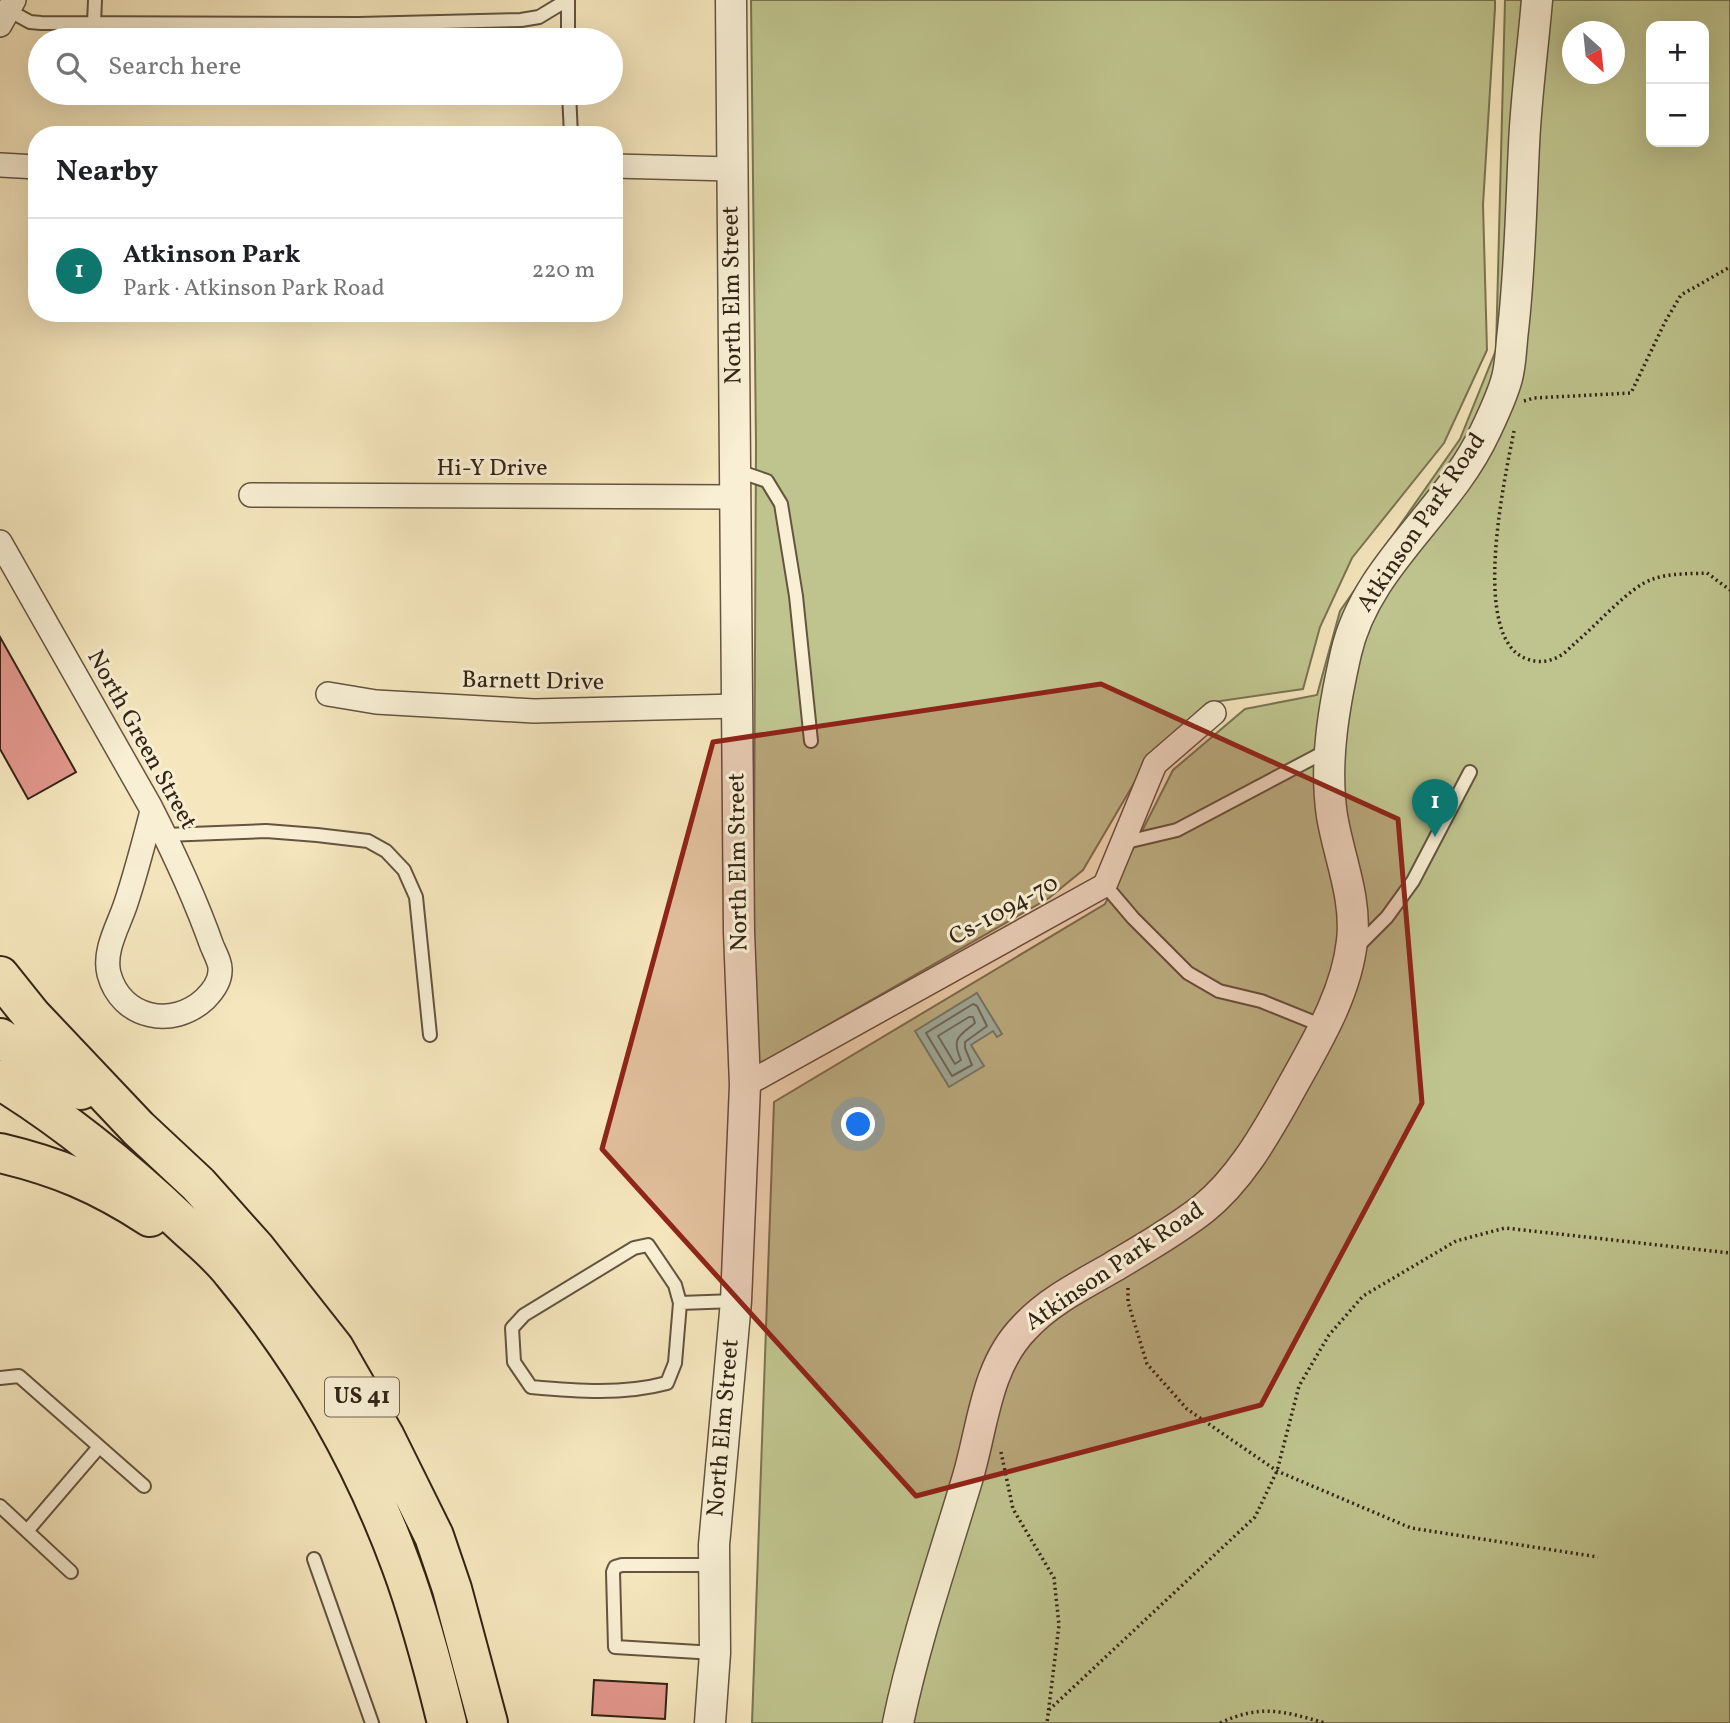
<!DOCTYPE html>
<html lang="en">
<head>
<meta charset="utf-8">
<style>
	body { margin:0; font-family:Vollkorn,serif; background:#f6f6f6; color:#202124 }
	.controls { position:absolute; right:21px; top:21px; display:grid; overflow:hidden; border-radius:14px; box-shadow:0 7px 28px #0002 }
	.controls button { width:63px; height:63px; display:grid; place-items:center; padding:0; border:0; border-bottom:2px solid #e0e0e0; background:#fff; color:#202124; font:35px sans-serif }
	.compass { position:absolute; left:1562px; top:21px; width:63px; height:63px; border-radius:50%; background:#fff; box-shadow:0 7px 28px #0002; rotate:153deg }
	.you { position:absolute; left:859px; top:1125px; width:24px; height:24px; margin:-18px; border:5px solid #fff; border-radius:50%; background:#1a73e8; box-shadow:0 0 0 10px #1a73e833 }
	.badge { display:grid; place-items:center; width:46px; height:46px; border-radius:50%; background:#0f766e; color:#fff; font-size:23px; font-weight:700 }
	.pin { position:absolute; translate:-50% -58px; filter:drop-shadow(0 2px 4px #0008) }
	.pin::after { content:''; position:absolute; top:37px; width:24px; height:21px; background:inherit; clip-path:polygon(0 0,100% 0,50% 100%) }
	.list { margin:0; padding:0; list-style:none }
	h2 { display:flex; justify-content:space-between; align-items:center; height:91px; margin:0; padding:0 28px; font-size:30px }
	h2 small { font-size:23px; font-weight:400; color:#757577 }
	.list li { display:grid; grid-template-columns:46px 1fr auto; gap:21px; align-items:center; box-sizing:border-box; height:105px; padding:0 28px; border-top:2px solid #e0e0e0 }
	.list b { display:block; font-size:26px; white-space:nowrap }
	.list p { margin:0; font-size:23px; white-space:nowrap; color:#757577 }
	.list em { font-size:23px; font-style:normal; color:#757577 }
	.icon { flex:none; width:38px; height:38px; fill:none; stroke:currentColor; stroke-width:2; stroke-linecap:round; stroke-linejoin:round }
	.map { position:relative; flex:none; width:1730px; height:1723px; overflow:hidden }
	.search { position:absolute; background:#fff; box-shadow:0 7px 28px #0002; left:28px; top:28px; width:595px; height:77px; display:flex; align-items:center; gap:18px; box-sizing:border-box; padding:0 24px; border-radius:38px; color:#757577; font-size:26px }
	.panel { position:absolute; background:#fff; box-shadow:0 7px 28px #0002; left:28px; top:126px; width:595px; height:196px; border-radius:28px }
	.map>svg:first-child { display:block }
</style>
</head>
<body>
<div class="map">
<svg width="1730" height="1723" viewBox="0 0 1730 1723">
	<rect width="100%" height="100%" fill="#f5e6bd"/>
	<filter id="stains"><feTurbulence type="fractalNoise" baseFrequency=".00286" numOctaves="4"/><feColorMatrix values="0 0 0 0 .2 0 0 0 0 .09 0 0 0 0 .02 0 0 0 .5 -.17"/></filter>
	<radialGradient id="worn" r=".72"><stop offset=".6" stop-color="#630" stop-opacity="0"/><stop offset="1" stop-color="#630" stop-opacity=".3"/></radialGradient>
	<path fill="#bfc48e" stroke="#797452" stroke-width="2" fill-rule="evenodd" d="M751,0H1495V8L1483,205L1487,350L1444,443L1352,558L1320,627L1303,689L1207,703L1150,756L1083,870L1049,898L753,1068L756,444Z
		M1505,0H1730V1723H752L774,1102L1105,904L1173,770L1245,709L1317,695L1340,611L1460,439L1496,350ZM1651,26H1704V142H1651ZM1572,32H1614V74H1572Z"/>
	<path fill="#9dc0ab" stroke="#73826f" stroke-width="2" d="M977,993L1002,1034L997,1037L993,1031L971,1045L984,1066L949,1087L915,1031Z"/>
	<g fill="none" stroke-linecap="round" stroke-linejoin="round">
		<path stroke="#687260" stroke-width="2" d="M973,1004L977,1006L987,1026L965,1042V1048L972,1065L952,1076L926,1033Z
			M969,1017H973L975,1023C959,1036 951,1038 961,1060L955,1064L938,1036Z"/>
	</g>
	<path fill="#e2978c" stroke="#332416" stroke-width="2" d="M0,637L76,772L28,799L0,749Z
		M594,1680L667,1684L665,1719L592,1715Z"/>
	<g fill="none" stroke-linecap="round" stroke-linejoin="round">
		<g stroke="#645440" stroke-width="16">
			<path id="service" d="M8,10L30,22L41,23L359,24L521,20L539,17L567,0
				M94,23L95,0
				M568,40V0
				M569,93L571,135
				M735,470L767,481L781,504L796,596L811,741
				M165,835L266,831L317,835L368,841L386,851L404,870L416,897L430,1035
				M1122,843L1177,830L1330,749
				M1105,885L1133,918L1188,973L1219,991L1261,1001L1323,1026
				M1357,947L1387,917L1413,881L1470,772
				M680,1303L675,1363L667,1383C623,1395 576,1391 531,1387L514,1362L512,1328L524,1315L634,1248L648,1245L675,1285L680,1303L735,1301
				M0,1378L19,1376L144,1486
				M0,1506L71,1572
				M27,1531L99,1447
				M314,1559L372,1723
				M714,1565H622L615,1567L613,1572L615,1647L715,1653"/>
		</g>
		<g stroke="#645440" stroke-width="26">
			<path id="minor" d="M0,25L14,0
				M0,165L37,167
				M614,166L731,169
				M251,495L734,497
				M0,542L150,806C173,851 195,898 212,946C215,953 221,964 220,971C220,982 212,992 205,999C173,1029 121,1019 109,974C103,950 119,925 126,903C136,873 144,842 152,811
				M328,694L376,702L534,711L737,706
				M745,1085L1105,885L1155,764L1214,713"/>
		</g>
		<g stroke="#645440" stroke-width="33">
			<path id="tertiary" d="M710,1723L715,1653L714,1545L736,1301L745,1085L739,932L731,0
				M898,1723C915,1641 943,1560 967,1480C983,1428 985,1367 1025,1327C1049,1301 1082,1285 1113,1267C1143,1249 1175,1231 1203,1209C1238,1181 1262,1140 1284,1101C1311,1051 1346,998 1352,941C1357,898 1339,858 1332,816C1324,762 1334,706 1346,653C1366,565 1448,512 1485,432C1493,415 1502,397 1507,378C1511,363 1511,346 1513,330C1520,269 1521,207 1524,145C1526,97 1533,48 1537,0"/>
		</g>
		<g stroke="#332416" stroke-width="42">
			<path id="trunk" d="M0,976L32,1016L138,1128L198,1184L256,1249L334,1348L385,1437L434,1536L452,1589L488,1723
				M0,1038L81,1090
				M0,1080C67,1121 126,1170 183,1224C199,1239 218,1254 232,1272C304,1359 362,1459 401,1565C420,1616 434,1670 447,1723
				M0,1153C59,1167 99,1184 150,1217"/>
		</g>
		<path stroke="#332416" stroke-width="3.5" stroke-dasharray="2 3.5" stroke-linecap="butt" d="M1524,401L1534,398L1631,393L1665,322L1681,295L1730,267
			M1514,431C1505,477 1469,639 1527,659C1538,663 1548,662 1558,657C1564,654 1570,648 1575,643C1595,627 1630,586 1653,579C1669,573 1690,574 1707,573L1730,590
			M1128,1288V1302L1147,1364L1187,1409L1277,1471L1411,1528L1598,1557
			M1001,1452L1013,1509L1054,1578L1059,1625L1047,1723
			M1049,1710L1255,1517L1277,1471L1299,1386L1329,1335L1363,1296L1456,1241L1505,1228L1730,1253
			M1220,1723C1261,1704 1283,1711 1325,1723"/>
		<use href="#service" stroke="#f8efd4" stroke-width="12"/>
		<use href="#minor" stroke="#f8efd4" stroke-width="23"/>
		<use href="#tertiary" stroke="#f8efd4" stroke-width="30"/>
		<use href="#trunk" stroke="#f5e6bd" stroke-width="38"/>
	</g>
	<path fill="#8f2418" fill-opacity="0.2" stroke="#8f2418" stroke-width="5" stroke-linejoin="round" d="M1101,684L1398,819L1422,1103L1261,1405L916,1496L602,1149L713,742Z"/>
	<g text-anchor="middle" dominant-baseline="central" stroke-width="6" stroke-linejoin="round" paint-order="stroke">
		<rect fill="#f8efd4" stroke="#6e614f" stroke-width="2" x="325" y="1377.5" width="74" height="39" rx="5"/>
		<g font-size="23" font-weight="bold" fill="#332416">
			<text x="362" y="1397">US 41</text>
		</g>
		<g font-size="24" fill="#332416" stroke="#f8efd4">
			<text transform="translate(733 295) rotate(-91)">North Elm Street</text>
			<text x="492" y="469">Hi-Y Drive</text>
			<text transform="translate(1422 523) rotate(-56)">Atkinson Park Road</text>
			<text transform="translate(533 682) rotate(1)">Barnett Drive</text>
			<text transform="translate(141 740) rotate(61)">North Green Street</text>
			<text transform="translate(739 862) rotate(-91)">North Elm Street</text>
			<text transform="translate(1004 911) rotate(-29)">Cs-1094-70</text>
			<text transform="translate(1115 1267) rotate(-34)">Atkinson Park Road</text>
			<text transform="translate(724 1428) rotate(-85)">North Elm Street</text>
		</g>
	</g>
	<rect width="100%" height="100%" filter="url(#stains)"/>
	<rect width="100%" height="100%" fill="url(#worn)"/>
</svg>
<div class="controls">
<button>+</button>
<button>−</button>
</div>
<svg class="compass" viewBox="-18 -18 36 36"><path d="M0-13l5 13h-10z" fill="#e53935"/><path d="M0 13l5-13h-10z" fill="#757577"/></svg>
<div class="you"></div>
<div class="pin badge" style="left:1435px;top:837px">1</div>
<div class="search"><svg class="icon" aria-label="search" viewBox="0 0 24 24"><circle cx="10" cy="10" r="6"/><path d="M15 15l6 6"/></svg>Search here</div>
<section class="panel">
<h2>Nearby<small></small></h2>
<ul class="list">
<li><span class="badge">1</span><div><b>Atkinson Park</b><p>Park · Atkinson Park Road</p></div><em>220 m</em></li>
</ul>
</section>
</div>
</body>
</html>
